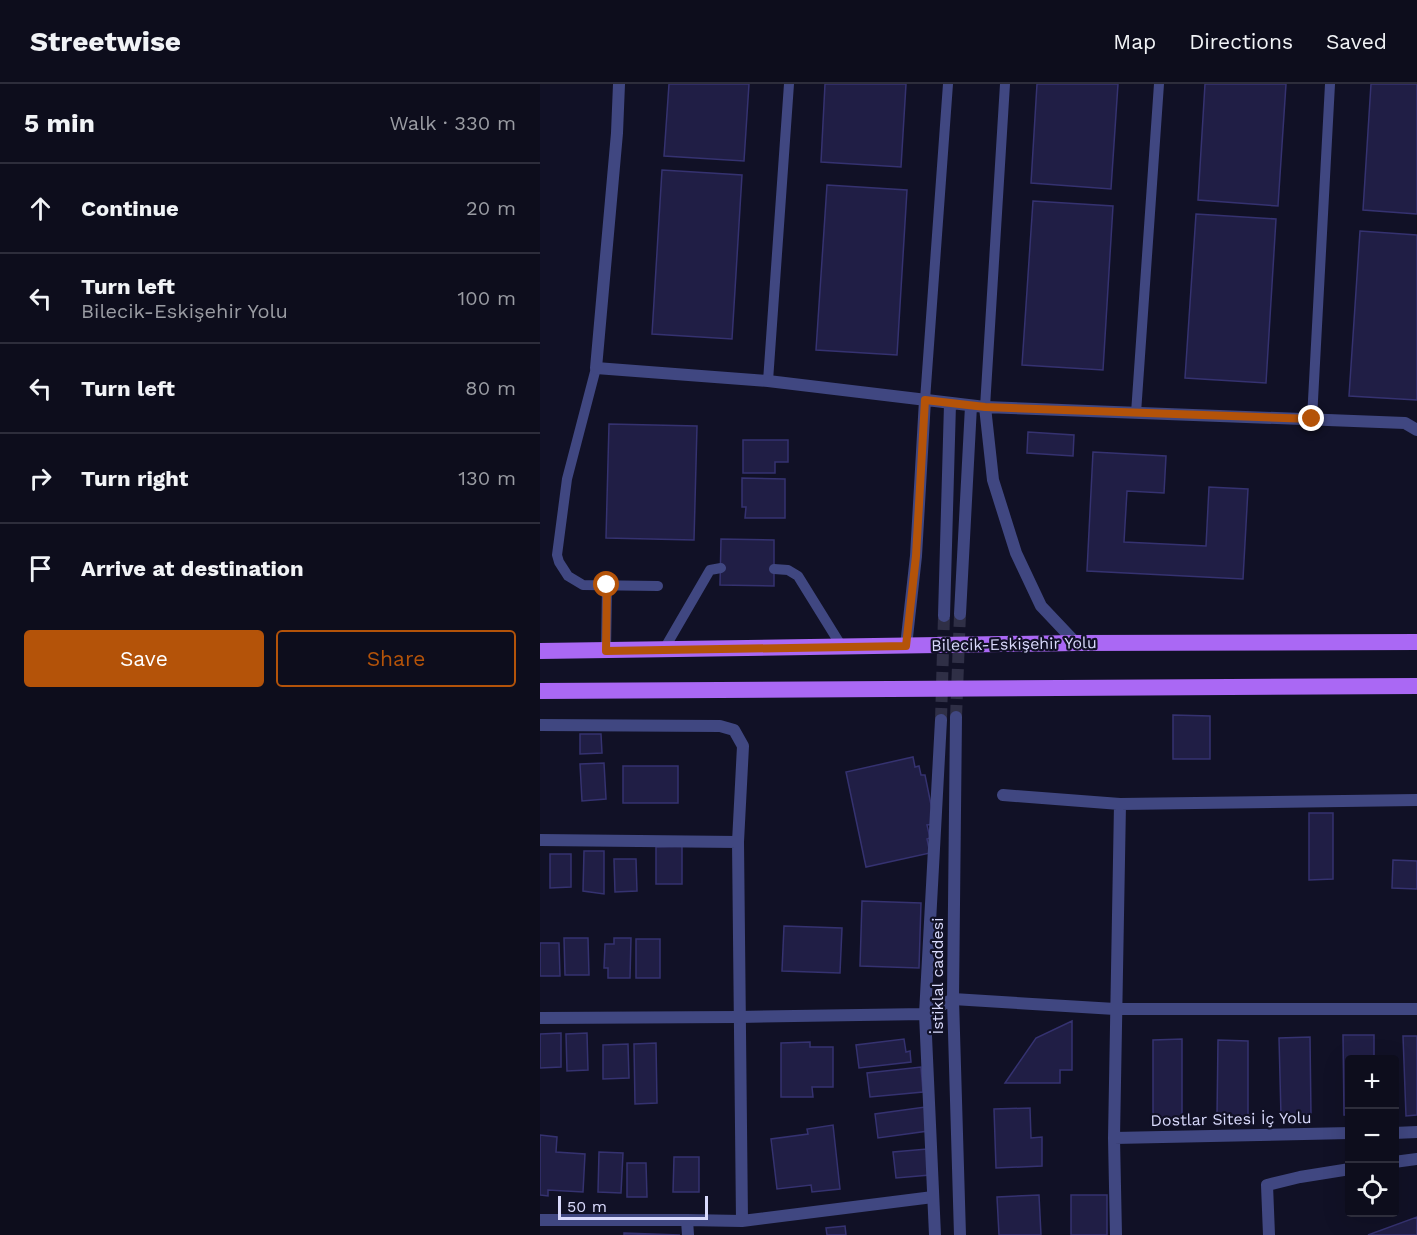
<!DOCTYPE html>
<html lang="en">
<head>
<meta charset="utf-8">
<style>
	body { margin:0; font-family:"Work Sans",sans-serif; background:#1b1b29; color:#f1f3f6 }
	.controls { position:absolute; right:18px; bottom:18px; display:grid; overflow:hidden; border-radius:6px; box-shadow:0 6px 24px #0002 }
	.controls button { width:54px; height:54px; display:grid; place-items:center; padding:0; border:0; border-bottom:2px solid #2d2d3b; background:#0d0d1c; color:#f1f3f6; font:30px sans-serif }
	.scale { position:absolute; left:18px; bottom:15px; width:150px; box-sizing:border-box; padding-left:6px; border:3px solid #d9dafc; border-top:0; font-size:16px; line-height:21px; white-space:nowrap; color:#d9dafc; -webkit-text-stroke:4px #111126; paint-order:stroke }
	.stop { position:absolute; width:18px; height:18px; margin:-14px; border:4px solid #b45309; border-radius:50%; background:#fff }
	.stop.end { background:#b45309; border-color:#fff; box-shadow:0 2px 6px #0008 }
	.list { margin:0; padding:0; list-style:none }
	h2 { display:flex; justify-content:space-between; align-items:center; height:78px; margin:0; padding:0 24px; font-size:26px }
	h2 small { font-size:20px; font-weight:400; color:#9a9ca3 }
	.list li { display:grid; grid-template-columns:39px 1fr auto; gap:18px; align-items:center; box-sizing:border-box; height:90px; padding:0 24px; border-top:2px solid #2d2d3b }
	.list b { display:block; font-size:22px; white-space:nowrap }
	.list p { margin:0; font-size:20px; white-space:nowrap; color:#9a9ca3 }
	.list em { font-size:20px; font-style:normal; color:#9a9ca3 }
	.actions { display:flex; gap:12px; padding:18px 24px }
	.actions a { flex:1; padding:14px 0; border:2px solid #b45309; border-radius:6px; text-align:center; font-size:21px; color:#b45309 }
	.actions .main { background:#b45309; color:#fff }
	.icon { flex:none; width:33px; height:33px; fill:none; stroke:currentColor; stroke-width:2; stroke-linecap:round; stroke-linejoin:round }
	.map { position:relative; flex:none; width:877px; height:1151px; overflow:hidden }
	header { display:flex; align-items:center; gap:36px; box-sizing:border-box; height:84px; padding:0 30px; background:#0d0d1c; border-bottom:2px solid #2d2d3b }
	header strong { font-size:28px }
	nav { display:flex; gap:33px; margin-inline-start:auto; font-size:21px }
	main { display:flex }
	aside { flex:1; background:#0d0d1c }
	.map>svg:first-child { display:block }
</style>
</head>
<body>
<header>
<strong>Streetwise</strong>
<nav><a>Map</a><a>Directions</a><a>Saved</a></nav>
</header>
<main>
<aside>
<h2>5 min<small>Walk · 330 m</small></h2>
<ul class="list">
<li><svg class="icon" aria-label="ahead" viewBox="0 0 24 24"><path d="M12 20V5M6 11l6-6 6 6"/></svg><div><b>Continue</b></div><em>20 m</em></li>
<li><svg class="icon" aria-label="left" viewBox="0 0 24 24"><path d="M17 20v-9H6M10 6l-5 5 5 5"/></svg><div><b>Turn left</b><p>Bilecik-Eskişehir Yolu</p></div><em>100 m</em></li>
<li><svg class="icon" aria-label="left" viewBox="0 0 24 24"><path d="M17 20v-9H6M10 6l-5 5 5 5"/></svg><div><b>Turn left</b></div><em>80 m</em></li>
<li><svg class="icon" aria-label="right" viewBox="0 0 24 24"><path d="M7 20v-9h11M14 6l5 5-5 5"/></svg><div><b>Turn right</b></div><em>130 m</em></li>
<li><svg class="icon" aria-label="arrive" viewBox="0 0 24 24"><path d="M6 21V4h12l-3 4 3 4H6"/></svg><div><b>Arrive at destination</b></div></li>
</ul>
<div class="actions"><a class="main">Save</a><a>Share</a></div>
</aside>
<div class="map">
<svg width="877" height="1151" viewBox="0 0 877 1151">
	<rect width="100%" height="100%" fill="#111126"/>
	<path fill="#201e45" stroke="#353270" stroke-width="1.5" d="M129,0H209L204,77L124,72Z
		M285,0H366L361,83L281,78Z
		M497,0H578L571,105L491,99Z
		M665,0H746L738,122L658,116Z
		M831,0H877V130L823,126Z
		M122,86L202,91L192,255L112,250Z
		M287,101L367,106L357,271L276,266Z
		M493,117L573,122L563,286L482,281Z
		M656,130L736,135L726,299L645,294Z
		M820,147L877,151V316L809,312Z
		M69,340L157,342L154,456L66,454Z
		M488,348L534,351L533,372L487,369Z
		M203,356H248V378H235V389H203Z
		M553,368L626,372L624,409L587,407L584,458L666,462L669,403L708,405L703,495L547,487Z
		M202,394L245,395V434H205L206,423H202Z
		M181,455L234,456V502L180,501Z
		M633,631L670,632V675H633Z
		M40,650H61L62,669L40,670Z
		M373,673L375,683L379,682L381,691H385L395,740L387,741L390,754L387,755L390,769L326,783L306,688Z
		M64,679L66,715L42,717L40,680Z
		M83,682H138V719H83Z
		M769,729H793V795L769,796Z
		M142,762V800H116V763Z
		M44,767H64V810L43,807Z
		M10,770H31V803L10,804Z
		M74,775H96L97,807L75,808Z
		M853,776L877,777V805L852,804Z
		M322,817L381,819L379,884L320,882Z
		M244,842L302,844L300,889L242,887Z
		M24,854H48L49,891H25Z
		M74,854H91L90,894H68V884H64L65,860H74Z
		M96,855H120V894H96Z
		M0,859H19L20,892H0Z
		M532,937V986H520V999H465L496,954Z
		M21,949V983L0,984V950Z
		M47,949L48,986L27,987L26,950Z
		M803,951H834V976H810V1031H804Z
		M863,952H877V1031L866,1032Z
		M770,953L771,1031L741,1032L739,954Z
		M364,955L366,968L370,967L371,978L319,984L316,961Z
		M642,955V1035H613V956Z
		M678,956L708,957V1033H677Z
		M270,958V963H293V1003H272L273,1013H241V959Z
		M116,959L117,1019L95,1020L94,960Z
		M88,960L89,994L63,995V961Z
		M381,983L383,1008L330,1013L327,989Z
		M385,1023L388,1047L338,1054L335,1030Z
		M490,1024L491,1054L502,1053V1082L456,1084L454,1025Z
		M293,1041L300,1105L272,1108L271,1101L237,1105L231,1055L268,1050L267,1045Z
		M0,1051L17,1053L16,1068L45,1070L43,1108L8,1106V1112L0,1111Z
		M387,1065L390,1091L356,1094L353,1068Z
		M59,1068L83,1069L81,1109L58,1108Z
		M134,1073H159V1108H133Z
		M87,1079H106L107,1113H87Z
		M499,1111L501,1151H459L457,1113Z
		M531,1111H567V1151H531Z
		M877,1133V1151H828Z
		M305,1142L306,1151H287L286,1144Z
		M84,1149L140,1151H84Z"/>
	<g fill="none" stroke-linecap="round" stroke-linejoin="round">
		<path stroke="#2f2f46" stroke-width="12" stroke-dasharray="12 6" stroke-linecap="butt" d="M416,633L420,530
			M401,636L404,532"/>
		<path stroke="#404781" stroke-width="10" d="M56,284L27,395L17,471L19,478L28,492L43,501L118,502
			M228,297L249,0
			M385,316L408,0
			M445,323L465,0
			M596,329L619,0
			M772,335L790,0
			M234,485L248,486L258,492L302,563
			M66,567L67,501
			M123,567L170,486L181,484"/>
		<path stroke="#404781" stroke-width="12" d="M79,0L77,49L56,284L228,297L445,323L865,339L877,346
			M445,323L453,396L476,469L501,522L536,559
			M420,530L431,322
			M404,532L410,320
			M366,562L376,472L385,316
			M0,641L180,642L194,646L203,662L198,758L202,1137
			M463,711L580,720L877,716
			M0,756L198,758
			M413,915L575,925H877
			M854,1049L877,1048
			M574,1054L810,1049
			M854,1078L877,1075
			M0,1136H147
			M148,1151L147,1136L202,1137L393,1113
			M576,1151L574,1054L580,720
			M729,1151L727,1101L760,1093L810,1085"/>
		<path stroke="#404781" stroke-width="12" d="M416,633L413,915L420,1151
			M0,934L198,933L385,930L413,915
			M395,1151L385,930L401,636"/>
		<path stroke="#aa68f4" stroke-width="16" d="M0,567L536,559L877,558
			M0,607L877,602"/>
	</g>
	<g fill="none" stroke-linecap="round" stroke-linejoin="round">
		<path stroke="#b45309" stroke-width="8" d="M67,501L66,567L366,562L376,472L385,316L445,323L772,335"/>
	</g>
	<g text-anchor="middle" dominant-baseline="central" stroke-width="4.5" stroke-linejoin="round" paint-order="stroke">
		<g font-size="16" fill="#d9dafc" stroke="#111126">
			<text transform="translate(474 560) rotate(-1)">Bilecik-Eskişehir Yolu</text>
			<text transform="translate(397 892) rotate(-90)">İstiklal caddesi</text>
			<text transform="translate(691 1035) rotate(-1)">Dostlar Sitesi İç Yolu</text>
		</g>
	</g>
</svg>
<div class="controls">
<button>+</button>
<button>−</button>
<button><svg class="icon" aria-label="locate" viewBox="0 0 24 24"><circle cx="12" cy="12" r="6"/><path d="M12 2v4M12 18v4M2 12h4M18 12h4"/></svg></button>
</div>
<div class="scale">50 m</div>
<div class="stop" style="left:67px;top:501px"></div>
<div class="stop end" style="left:772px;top:335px"></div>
</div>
</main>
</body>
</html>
